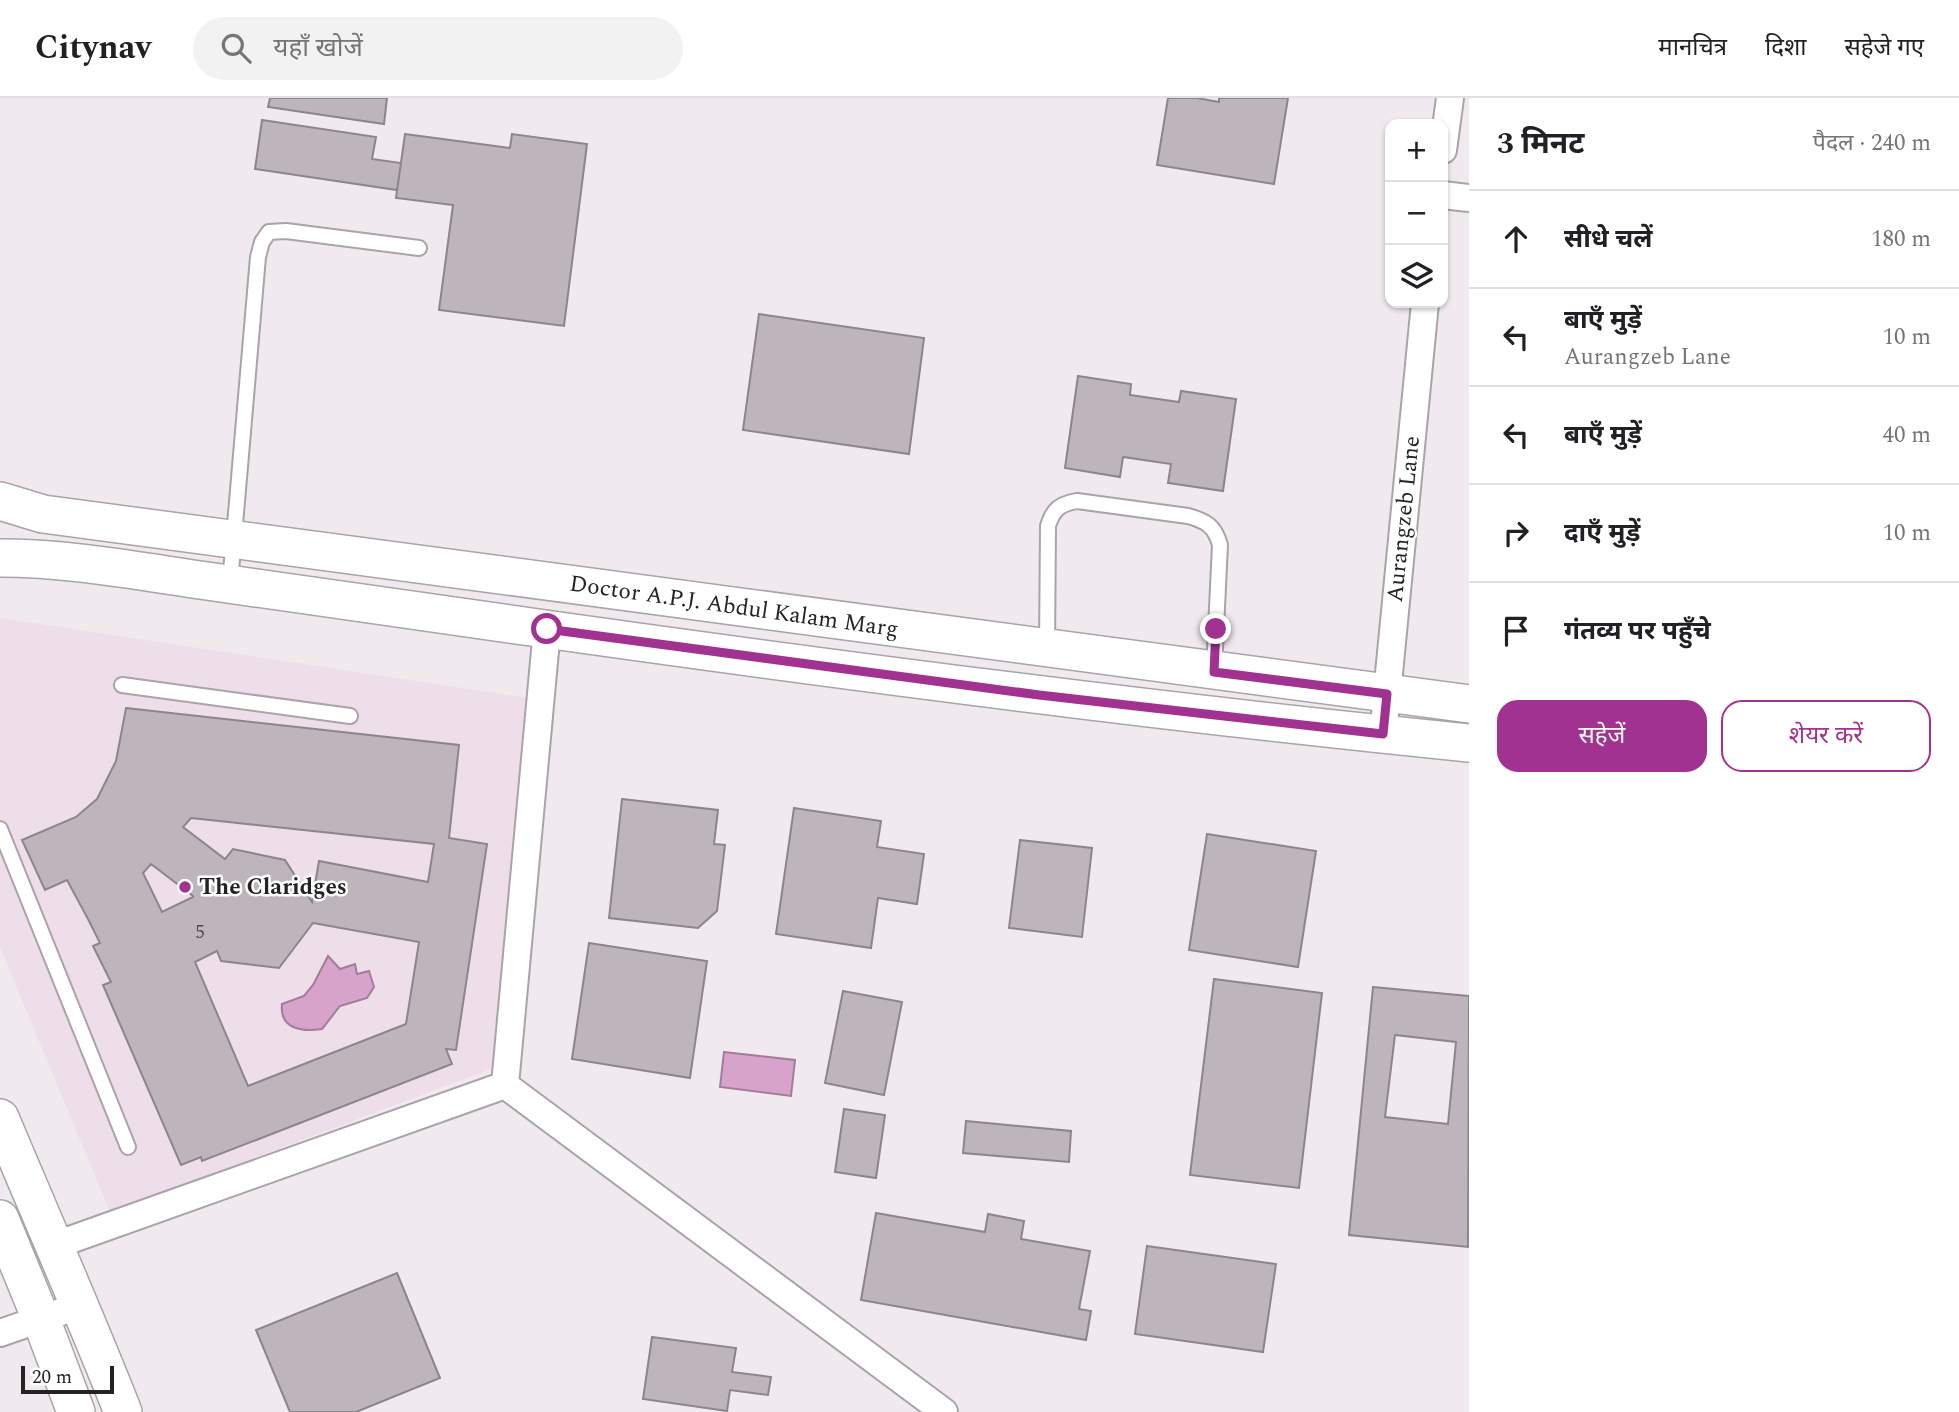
<!DOCTYPE html>
<html lang="hi">
<head>
<meta charset="utf-8">
<style>
	body { margin:0; font-family:Spectral,"Noto Sans Devanagari",serif; background:#f2f2f2; color:#202124 }
	.controls { position:absolute; right:21px; top:21px; display:grid; overflow:hidden; border-radius:14px; box-shadow:0 2px 5px #0004 }
	.controls button { width:63px; height:63px; display:grid; place-items:center; padding:0; border:0; border-bottom:2px solid #e0e0e0; background:#fff; color:#202124; font:35px sans-serif }
	.scale { position:absolute; left:21px; bottom:18px; width:93px; box-sizing:border-box; padding-left:7px; border:4px solid #252224; border-top:0; font-size:19px; line-height:24px; white-space:nowrap; color:#252224; -webkit-text-stroke:5px #fff; paint-order:stroke }
	.stop { position:absolute; width:21px; height:21px; margin:-16px; border:5px solid #a23290; border-radius:50%; background:#fff }
	.stop.end { background:#a23290; border-color:#fff; box-shadow:0 2px 7px #0008 }
	.list { margin:0; padding:0; list-style:none }
	h2 { display:flex; justify-content:space-between; align-items:center; height:91px; margin:0; padding:0 28px; font-size:30px }
	h2 small { font-size:23px; font-weight:400; color:#757577 }
	.list li { display:grid; grid-template-columns:46px 1fr auto; gap:21px; align-items:center; box-sizing:border-box; height:98px; padding:0 28px; border-top:2px solid #e0e0e0 }
	.list b { display:block; font-size:26px; white-space:nowrap }
	.list p { margin:0; font-size:23px; white-space:nowrap; color:#757577 }
	.list em { font-size:23px; font-style:normal; color:#757577 }
	.actions { display:flex; gap:14px; padding:21px 28px }
	.actions a { flex:1; padding:16px 0; border:2px solid #a23290; border-radius:21px; text-align:center; font-size:24px; color:#a23290 }
	.actions .main { background:#a23290; color:#fff }
	.icon { flex:none; width:38px; height:38px; fill:none; stroke:currentColor; stroke-width:2; stroke-linecap:round; stroke-linejoin:round }
	.map { position:relative; flex:none; width:1469px; height:1314px; overflow:hidden }
	header { display:flex; align-items:center; gap:42px; box-sizing:border-box; height:98px; padding:0 35px; background:#fff; border-bottom:2px solid #e0e0e0 }
	header strong { font-size:33px }
	nav { display:flex; gap:38px; margin-inline-start:auto; font-size:24px }
	.search { width:490px; height:63px; background:#f2f2f2; display:flex; align-items:center; gap:18px; box-sizing:border-box; padding:0 24px; border-radius:38px; color:#757577; font-size:26px }
	main { display:flex }
	aside { flex:1; background:#fff }
	.map>svg:first-child { display:block }
</style>
</head>
<body>
<header>
<strong>Citynav</strong>
<div class="search"><svg class="icon" aria-label="search" viewBox="0 0 24 24"><circle cx="10" cy="10" r="6"/><path d="M15 15l6 6"/></svg>यहाँ खोजें</div>
<nav><a>मानचित्र</a><a>दिशा</a><a>सहेजे गए</a></nav>
</header>
<main>
<div class="map">
<svg width="1469" height="1314" viewBox="0 0 1469 1314">
	<rect width="100%" height="100%" fill="#f0e9ee"/>
	<path fill="#eddee9" d="M0,520L534,601L491,971L110,1114L0,849Z"/>
	<path fill="#d7a3cb" stroke="#a27c99" stroke-width="2" d="M328,858L340,871L355,866L357,876L369,873L374,889L367,900L340,908L322,931C302,934 279,931 282,906L304,898L313,887Z
		M724,954L795,962L791,998L720,989Z"/>
	<path fill="#bdb5bb" stroke="#8c858a" stroke-width="2" fill-rule="evenodd" d="M270,0H387L384,26L268,9Z
		M1168,0H1197L1219,4V0H1288L1274,86L1157,67Z
		M262,22L376,39L372,61L401,65L397,92L255,71Z
		M405,36L510,50L512,36L587,46L564,228L439,212L453,107L396,100Z
		M759,216L924,240L909,356L743,332Z
		M1078,278L1131,286L1130,297L1179,304L1181,293L1236,301L1223,393L1168,385L1171,366L1123,359L1120,379L1065,370Z
		M126,610L459,647L449,740L487,746L456,952L446,951L452,966L202,1063L201,1059L181,1067L103,887L111,884L93,848L100,845L88,821L67,782L45,792L22,742L76,719L97,701L116,663ZM191,720L434,746L428,784L319,763L312,804L285,762L233,751L225,761L183,729ZM151,766L193,798V799L162,814L143,775ZM313,825L419,844L406,926L248,988L195,864L217,853L221,863L279,870Z
		M622,701L718,712L714,746L725,747L717,813L698,830L609,820Z
		M794,710L881,723L877,749L924,756L917,806L878,800L871,850L776,836Z
		M1207,736L1316,753L1298,869L1189,852Z
		M1020,742L1092,750L1082,839L1009,830Z
		M589,845L707,863L690,980L572,961Z
		M1214,881L1322,895L1299,1090L1190,1077Z
		M1373,889L1469,898L1468,1149L1349,1137ZM1395,937L1456,944L1448,1026L1385,1019Z
		M843,893L902,904L884,997L825,985Z
		M844,1011L885,1017L876,1080L835,1074Z
		M966,1023L1071,1033L1069,1064L963,1055Z
		M876,1115L985,1134L988,1116L1024,1123L1021,1141L1090,1153L1079,1211L1091,1213L1086,1242L861,1202Z
		M1147,1148L1276,1166L1263,1254L1135,1236Z
		M397,1175L440,1280L356,1314H290L256,1232Z
		M652,1239L736,1250L732,1274L771,1279L768,1297L730,1292L727,1313L643,1301Z"/>
	<g fill="none" stroke-linecap="round" stroke-linejoin="round">
		<g stroke="#aaa3a9" stroke-width="18">
			<path id="lane" d="M230,485L258,159L262,144L269,134L286,133L419,150
				M1047,550L1048,428C1053,411 1060,406 1077,403L1188,418C1206,423 1215,428 1220,447L1214,572
				M122,587L350,618
				M0,731L128,1049"/>
		</g>
		<g stroke="#aaa3a9" stroke-width="30">
			<path id="street" d="M1443,52L1450,0
				M1443,97L1469,100
				M1383,637L1425,205
				M505,987L547,531
				M53,1148L505,987L944,1314
				M0,1235L81,1207"/>
		</g>
		<g stroke="#aaa3a9" stroke-width="40">
			<path id="secondary" d="M0,403L43,416L1469,606
				M0,460C69,460 138,473 207,483C315,498 423,513 531,529C843,573 1155,614 1469,645
				M0,1020C41,1118 84,1215 123,1314
				M0,1121L41,1221L76,1314"/>
		</g>
		<use href="#lane" stroke="#fff" stroke-width="14"/>
		<use href="#street" stroke="#fff" stroke-width="26"/>
		<use href="#secondary" stroke="#fff" stroke-width="37"/>
	</g>
	<g fill="none" stroke-linecap="round" stroke-linejoin="round">
		<path stroke="#a23290" stroke-width="9" d="M547,531L1039,597L1383,636L1387,596L1214,574L1216,531"/>
	</g>
	<circle fill="#a23290" stroke="#fff" stroke-width="2.5" cx="185" cy="789" r="7"/>
	<g text-anchor="middle" dominant-baseline="central" stroke-width="5" stroke-linejoin="round" paint-order="stroke">
		<g font-size="19" fill="#4b474a">
			<text x="200" y="834">5</text>
		</g>
		<g font-size="23" fill="#252224" stroke="#fff">
			<text transform="translate(1404 421) rotate(-84)">Aurangzeb Lane</text>
			<text transform="translate(734 509) rotate(8)">Doctor A.P.J. Abdul Kalam Marg</text>
		</g>
		<g font-size="23" font-weight="bold" fill="#252224" stroke="#fff" text-anchor="start">
			<text x="199" y="789">The Claridges</text>
		</g>
	</g>
</svg>
<div class="controls">
<button>+</button>
<button>−</button>
<button><svg class="icon" aria-label="layers" viewBox="0 0 24 24"><path d="M12 4l9 5-9 5-9-5zM3 14l9 5 9-5"/></svg></button>
</div>
<div class="scale">20 m</div>
<div class="stop" style="left:547px;top:531px"></div>
<div class="stop end" style="left:1216px;top:531px"></div>
</div>
<aside>
<h2>3 मिनट<small>पैदल · 240 m</small></h2>
<ul class="list">
<li><svg class="icon" aria-label="ahead" viewBox="0 0 24 24"><path d="M12 20V5M6 11l6-6 6 6"/></svg><div><b>सीधे चलें</b></div><em>180 m</em></li>
<li><svg class="icon" aria-label="left" viewBox="0 0 24 24"><path d="M17 20v-9H6M10 6l-5 5 5 5"/></svg><div><b>बाएँ मुड़ें</b><p>Aurangzeb Lane</p></div><em>10 m</em></li>
<li><svg class="icon" aria-label="left" viewBox="0 0 24 24"><path d="M17 20v-9H6M10 6l-5 5 5 5"/></svg><div><b>बाएँ मुड़ें</b></div><em>40 m</em></li>
<li><svg class="icon" aria-label="right" viewBox="0 0 24 24"><path d="M7 20v-9h11M14 6l5 5-5 5"/></svg><div><b>दाएँ मुड़ें</b></div><em>10 m</em></li>
<li><svg class="icon" aria-label="arrive" viewBox="0 0 24 24"><path d="M6 21V4h12l-3 4 3 4H6"/></svg><div><b>गंतव्य पर पहुँचे</b></div></li>
</ul>
<div class="actions"><a class="main">सहेजें</a><a>शेयर करें</a></div>
</aside>
</main>
</body>
</html>
